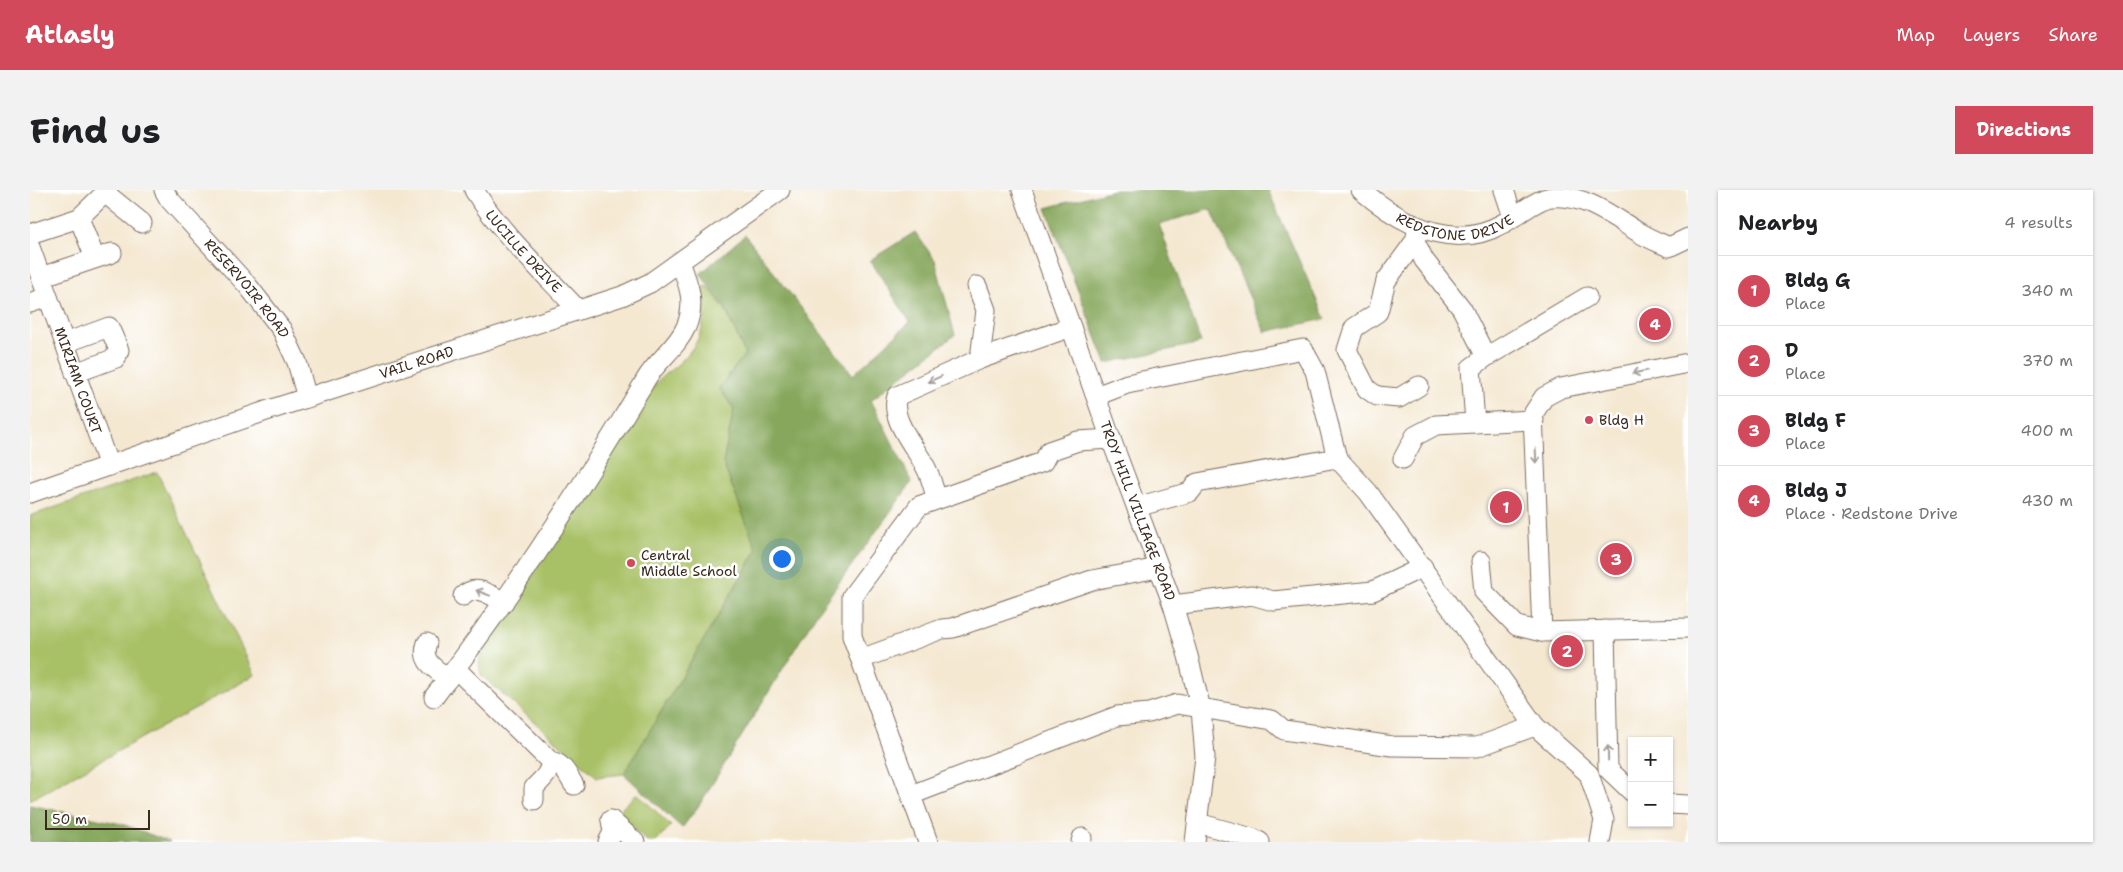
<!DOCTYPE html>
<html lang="en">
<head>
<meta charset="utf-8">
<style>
	body { margin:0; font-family:"Shantell Sans",sans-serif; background:#f2f2f2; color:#202124 }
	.controls { position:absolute; right:15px; bottom:15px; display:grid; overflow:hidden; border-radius:0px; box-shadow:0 1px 4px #0004 }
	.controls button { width:45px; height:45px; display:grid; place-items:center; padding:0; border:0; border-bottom:1px solid #e0e0e0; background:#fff; color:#202124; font:25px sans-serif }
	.scale { position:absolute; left:15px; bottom:12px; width:105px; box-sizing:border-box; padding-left:5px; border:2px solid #3b2a1e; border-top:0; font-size:14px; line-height:18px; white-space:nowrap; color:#3b2a1e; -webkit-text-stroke:4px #fff; paint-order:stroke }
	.you { position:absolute; left:751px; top:368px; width:18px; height:18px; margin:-12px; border:4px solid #fff; border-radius:50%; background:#1a73e8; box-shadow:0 0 0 8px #1a73e833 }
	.badge { display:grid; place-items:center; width:32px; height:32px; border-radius:50%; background:#d1495b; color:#fff; font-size:16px; font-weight:700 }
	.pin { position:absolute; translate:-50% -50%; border:2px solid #fff; box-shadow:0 1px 5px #0006 }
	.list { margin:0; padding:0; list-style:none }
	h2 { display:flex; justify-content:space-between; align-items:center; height:65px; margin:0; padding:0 20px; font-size:21px }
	h2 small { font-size:16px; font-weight:400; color:#757577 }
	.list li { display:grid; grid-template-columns:32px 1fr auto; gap:15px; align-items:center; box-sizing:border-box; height:70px; padding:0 20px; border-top:1px solid #e0e0e0 }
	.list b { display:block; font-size:19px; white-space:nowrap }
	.list p { margin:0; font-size:16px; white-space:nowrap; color:#757577 }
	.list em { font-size:16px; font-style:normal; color:#757577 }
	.map { position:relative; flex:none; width:1658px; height:652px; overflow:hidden; border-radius:0px }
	header { display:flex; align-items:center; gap:30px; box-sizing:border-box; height:70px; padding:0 25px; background:#d1495b; color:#fff }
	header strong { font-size:24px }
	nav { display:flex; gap:28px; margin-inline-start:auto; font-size:18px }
	.intro { display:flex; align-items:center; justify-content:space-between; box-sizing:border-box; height:120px; padding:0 30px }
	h1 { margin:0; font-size:35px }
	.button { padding:12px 22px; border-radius:0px; background:#d1495b; color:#fff; font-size:18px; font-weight:700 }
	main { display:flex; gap:30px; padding:0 30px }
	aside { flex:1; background:#fff; border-radius:0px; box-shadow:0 1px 4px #0004 }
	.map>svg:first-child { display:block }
</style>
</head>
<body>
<header>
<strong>Atlasly</strong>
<nav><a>Map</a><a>Layers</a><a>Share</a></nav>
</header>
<div class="intro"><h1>Find us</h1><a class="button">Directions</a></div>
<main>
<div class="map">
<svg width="1658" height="652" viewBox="0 0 1658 652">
	<rect width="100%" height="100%" fill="#fff"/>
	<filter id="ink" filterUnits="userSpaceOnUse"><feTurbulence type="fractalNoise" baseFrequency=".02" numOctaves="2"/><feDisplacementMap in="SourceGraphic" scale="10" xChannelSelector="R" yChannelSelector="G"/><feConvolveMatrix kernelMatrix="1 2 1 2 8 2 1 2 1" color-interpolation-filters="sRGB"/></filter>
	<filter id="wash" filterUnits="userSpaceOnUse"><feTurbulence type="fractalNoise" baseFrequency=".0096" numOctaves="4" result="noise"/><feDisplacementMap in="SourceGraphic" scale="20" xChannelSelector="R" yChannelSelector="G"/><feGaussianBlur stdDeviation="1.12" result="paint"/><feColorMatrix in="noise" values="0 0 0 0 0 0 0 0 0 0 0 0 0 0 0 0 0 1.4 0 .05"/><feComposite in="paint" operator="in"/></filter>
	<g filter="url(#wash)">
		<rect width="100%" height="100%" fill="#f4e8d1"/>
		<path fill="#a9c166" stroke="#727642" d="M677,96L695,119L715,164L689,198L704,219L693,273L727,360L594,584L567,587L451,485L449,475L450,466L623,199C628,187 638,183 647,175C674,151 677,130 673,97Z
			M127,282L225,485L0,610V326Z
			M607,603L641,636L625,652H618L588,622Z"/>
		<path fill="#86a75b" stroke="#60683c" d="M1083,0H1238L1295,129L1235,142L1181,19L1129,34L1171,153L1076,173L1016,18Z
			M885,42L905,70L925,145L841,210L882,292L787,423L670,614L652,638L594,584L727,360L693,273L704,219L689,198L715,164L696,119L670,84L715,45L823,185L880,132L840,70Z
			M0,615L92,634L140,652H0Z"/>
	</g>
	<g filter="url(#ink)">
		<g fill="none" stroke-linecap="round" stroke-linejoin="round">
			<g stroke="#7c6c5d" stroke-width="21">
				<g id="minor">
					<path id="s1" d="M134,0L139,9L218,96L252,140L267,172L277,208"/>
					<path id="s2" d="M444,0C469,41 515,84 548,120"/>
					<path id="s3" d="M992,0L1081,249L1143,415L1158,466L1171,519L1175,567L1165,652"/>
					<path id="s4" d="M1331,0C1370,33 1422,62 1472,34C1486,27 1507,8 1522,7C1554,4 1582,26 1608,42C1617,48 1628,52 1639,57L1658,48"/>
					<path d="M1474,0L1483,27"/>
					<path d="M49,28L65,68"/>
					<path d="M1387,42L1385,51L1394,70L1432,119L1456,167"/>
					<path d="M0,44L49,28L75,3L112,33"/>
					<path d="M1385,51L1356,91L1348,122L1324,138L1317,160L1337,199L1347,206L1369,208L1389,196"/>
					<path id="s5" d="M0,57L79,276"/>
					<path d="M11,87L82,63"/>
					<path d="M947,96L956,120L950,169"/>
					<path d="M0,113L18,107"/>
					<path d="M35,153L79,137L89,160L86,168L45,183"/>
					<path d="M1066,206L1097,194L1273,159L1285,181L1307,268L1338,302L1505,536L1559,584L1574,630L1570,652"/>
					<path d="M1445,233L1441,178L1456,167L1557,107"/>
					<path d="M1373,269L1385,246L1406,235L1504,230"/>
					<path id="s6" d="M0,303L236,221L592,106L620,93L750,0"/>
					<path d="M907,309C903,298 901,286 895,276C885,256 859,229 867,206L950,169L1041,137"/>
					<path d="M1107,317L1160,302L1167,293L1307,268"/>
					<path d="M1451,371L1454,402L1487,436L1512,442L1658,438"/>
					<path d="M433,406C446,393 460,405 474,412"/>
					<path d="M1143,415L1222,405L1243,411L1343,401L1393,377"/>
					<path d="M1575,440L1578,579L1602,602"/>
					<path d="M1512,442L1503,224L1514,207L1531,198L1658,173"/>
					<path d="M397,453C390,472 405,478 418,489"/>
					<path d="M831,469L912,439L923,438L1062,390L1129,378"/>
					<path d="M426,479L520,571C533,573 537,584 544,595"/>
					<path d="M404,507C479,409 546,307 609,201C613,195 616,188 621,182C632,167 648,155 656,137C666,113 659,95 650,72"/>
					<path d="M881,605L1087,526L1119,523L1147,514L1242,530L1254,540L1362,556L1447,557L1505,536"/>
					<path d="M504,610V598C512,589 521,583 520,571"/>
					<path d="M1639,614L1658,615"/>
					<path d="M581,630L605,652"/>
					<path d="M1168,633L1222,648L1230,652"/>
					<path d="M578,652L583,642L581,630"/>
					<path d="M898,652L822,446V406L889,316L1013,272L1019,261L1048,251L1081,249"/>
					<path d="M1051,652L1052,648"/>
				</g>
			</g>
			<use href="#minor" stroke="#fff" stroke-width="19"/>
		</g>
		<defs><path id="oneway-shaft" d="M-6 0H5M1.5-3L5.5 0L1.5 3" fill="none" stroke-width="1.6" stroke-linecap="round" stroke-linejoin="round" transform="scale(1.25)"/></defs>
		<g stroke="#a79f9a">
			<use href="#oneway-shaft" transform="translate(1610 182) rotate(169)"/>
			<use href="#oneway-shaft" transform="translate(905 189) rotate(156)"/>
			<use href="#oneway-shaft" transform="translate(1506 266) rotate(87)"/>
			<use href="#oneway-shaft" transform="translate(453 403) rotate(-159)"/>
			<use href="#oneway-shaft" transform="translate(1578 563) rotate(-91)"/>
		</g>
	</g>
	<g fill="#d1495b" stroke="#fff" stroke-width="2">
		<circle cx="1559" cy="230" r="5"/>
		<circle cx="601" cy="373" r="5"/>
	</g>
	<g text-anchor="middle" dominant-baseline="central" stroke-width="5" stroke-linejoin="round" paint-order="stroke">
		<g font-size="14" fill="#3b2a1e" stroke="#fff">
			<text stroke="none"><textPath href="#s4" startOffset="106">REDSTONE DRIVE</textPath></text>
			<text stroke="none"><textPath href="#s2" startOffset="79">LUCILLE DRIVE</textPath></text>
			<text stroke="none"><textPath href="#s1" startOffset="129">RESERVOIR ROAD</textPath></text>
			<text stroke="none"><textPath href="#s6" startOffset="408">VAIL ROAD</textPath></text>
			<text stroke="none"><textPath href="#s5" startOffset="142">MIRIAM COURT</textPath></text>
			<text stroke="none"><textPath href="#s3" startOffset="341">TROY HILL VILLIAGE ROAD</textPath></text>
		</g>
		<g font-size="14" fill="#3b2a1e" stroke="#fff" text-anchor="start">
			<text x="1569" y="230">Bldg H</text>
			<text x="611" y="365">Central<tspan x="611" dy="16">Middle School</tspan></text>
		</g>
	</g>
</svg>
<div class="controls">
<button>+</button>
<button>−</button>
</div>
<div class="scale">50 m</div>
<div class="you"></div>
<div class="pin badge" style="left:1476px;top:317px">1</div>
<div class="pin badge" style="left:1537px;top:461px">2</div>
<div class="pin badge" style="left:1586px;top:369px">3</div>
<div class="pin badge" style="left:1625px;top:134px">4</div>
</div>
<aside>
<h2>Nearby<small>4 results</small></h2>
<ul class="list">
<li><span class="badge">1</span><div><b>Bldg G</b><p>Place</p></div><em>340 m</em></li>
<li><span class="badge">2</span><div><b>D</b><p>Place</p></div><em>370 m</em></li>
<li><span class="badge">3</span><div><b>Bldg F</b><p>Place</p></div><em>400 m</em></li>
<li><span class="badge">4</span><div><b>Bldg J</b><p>Place · Redstone Drive</p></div><em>430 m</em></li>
</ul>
</aside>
</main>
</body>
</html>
